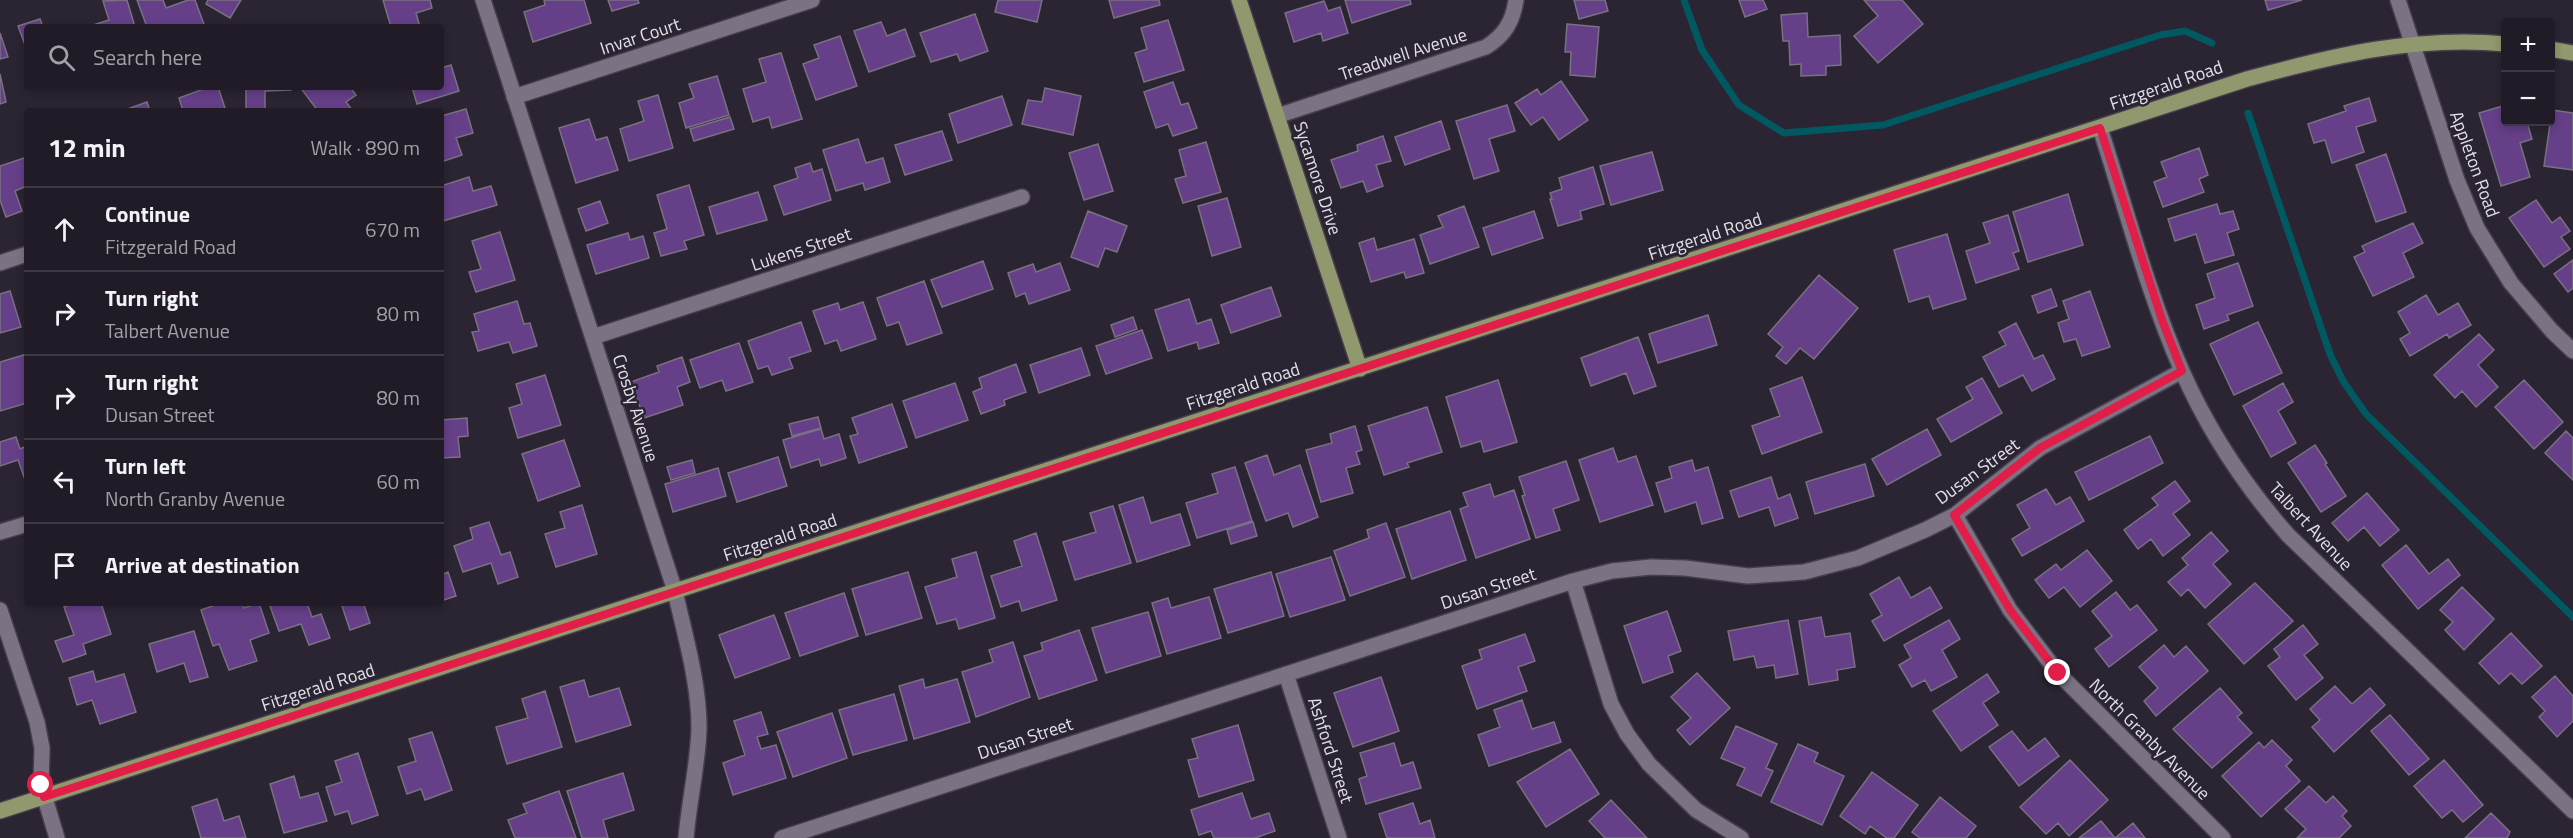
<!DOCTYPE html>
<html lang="en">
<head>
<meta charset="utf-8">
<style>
	body { margin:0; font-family:"Titillium Web",sans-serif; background:#28242e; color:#f1f3f6 }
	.controls { position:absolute; right:18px; top:18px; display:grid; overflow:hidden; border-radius:6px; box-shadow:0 3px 9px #0003 }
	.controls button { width:54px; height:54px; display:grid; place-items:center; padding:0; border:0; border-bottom:2px solid #3d3943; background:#201b26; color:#f1f3f6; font:30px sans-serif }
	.stop { position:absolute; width:18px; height:18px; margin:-14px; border:4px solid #e11d48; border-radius:50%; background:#fff }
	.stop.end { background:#e11d48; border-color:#fff; box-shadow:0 2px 6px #0008 }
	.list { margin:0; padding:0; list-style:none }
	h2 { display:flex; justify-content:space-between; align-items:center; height:78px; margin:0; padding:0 24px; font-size:26px }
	h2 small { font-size:20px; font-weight:400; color:#a2a1a7 }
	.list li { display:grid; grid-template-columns:39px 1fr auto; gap:18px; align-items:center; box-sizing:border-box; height:84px; padding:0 24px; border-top:2px solid #3d3943 }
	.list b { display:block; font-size:22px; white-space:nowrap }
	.list p { margin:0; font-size:20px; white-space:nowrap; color:#a2a1a7 }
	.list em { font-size:20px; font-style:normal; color:#a2a1a7 }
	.icon { flex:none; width:33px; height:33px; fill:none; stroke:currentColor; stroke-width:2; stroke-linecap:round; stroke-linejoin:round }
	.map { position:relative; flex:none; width:2573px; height:838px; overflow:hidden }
	.search { position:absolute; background:#201b26; box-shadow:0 3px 9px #0003; left:24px; top:24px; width:420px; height:66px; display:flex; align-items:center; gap:15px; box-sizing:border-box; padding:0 21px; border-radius:6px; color:#a2a1a7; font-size:22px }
	.panel { position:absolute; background:#201b26; box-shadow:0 3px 9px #0003; left:24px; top:108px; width:420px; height:498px; border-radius:6px }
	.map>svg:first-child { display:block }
</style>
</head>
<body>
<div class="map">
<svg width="2573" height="838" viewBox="0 0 2573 838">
	<rect width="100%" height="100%" fill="#2b2432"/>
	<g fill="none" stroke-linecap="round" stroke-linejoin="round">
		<path stroke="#005960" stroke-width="7" d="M1684,0L1702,50L1739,105L1784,133L1883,125L2160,35L2185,31L2212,43
			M2248,113L2330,354L2343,381L2366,414L2573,617"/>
	</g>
	<path fill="#653f88" stroke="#797182" stroke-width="1.5" d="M127,0L135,27H87L109,20L103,1Z
		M137,0H163L166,8L188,0H195L205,27H147Z
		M208,0H241L230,18L206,4Z
		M383,0H430L432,8L416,13L420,27H391Z
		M544,0H584L591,23L533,42L524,12L545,5Z
		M608,0H638L639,3L612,11Z
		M998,0H1042L1037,22L995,12Z
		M1109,0H1159L1160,5L1114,18Z
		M1345,0H1410L1411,4L1352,23Z
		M1574,0H1605L1608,11L1579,19Z
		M1739,0H1763L1767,9L1745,17Z
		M1864,0H1902L1923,24L1878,63L1854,36L1878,16Z
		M2265,0H2302L2268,10Z
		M1324,1L1328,11L1340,7L1348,33L1323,41L1321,33L1294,42L1285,13Z
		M1807,13L1808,37L1840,35L1841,65L1826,66V75L1801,76V64L1790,65L1789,41H1783L1781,15Z
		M975,14L988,51L960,61L957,54L931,62L920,33Z
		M40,19L43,27H27V50L18,26Z
		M1168,20L1184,70L1144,82L1135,53L1147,49L1141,28Z
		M881,22L887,36L905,29L915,56L869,72L854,31Z
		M1567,24L1599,27L1595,77L1570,75L1571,52H1565Z
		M0,33L8,57L0,59Z
		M840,36L857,86L816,100L803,64L819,58L814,45Z
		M781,53L802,119L772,128L769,117L753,122L743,89L766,82L759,59Z
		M451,65L459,91L417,104L412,87H441V68Z
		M0,74L6,102L0,104Z
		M717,76L729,115L686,128L679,103L694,98L689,84Z
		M1561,81L1588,120L1559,140L1543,117L1531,125L1515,103L1537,89L1541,95Z
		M1173,82L1181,105L1188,103L1197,128L1173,136L1168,124L1156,128L1144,92Z
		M209,87H218L226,111H183L179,98Z
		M246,87H291V90L265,91V109H246Z
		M300,87H350L356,95L346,102L353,111H318Z
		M1045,88L1081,96L1073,135L1022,124L1028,100L1042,102Z
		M658,95L673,148L629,161L620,129L644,121L638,101Z
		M1002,96L1012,125L958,143L949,114Z
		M2369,98L2376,121L2356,127L2364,152L2332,163L2325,140L2314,143L2308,124L2346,111L2344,106Z
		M147,102L150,111H122Z
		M1507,105L1515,131L1489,139L1499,171L1474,179L1456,121Z
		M2506,105V122H2527L2532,139L2520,143L2530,177L2501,186L2479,113Z
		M466,109L473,133L456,138L462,155L441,162V116Z
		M2552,110L2573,113V170L2544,166Z
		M730,117L734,129L694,141L690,129Z
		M589,119L596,140L607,137L618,170L576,183L559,128Z
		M1441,121L1450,149L1405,165L1395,137Z
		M942,131L952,160L905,175L895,145Z
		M1383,136L1391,161L1376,165L1383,186L1367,192L1363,181L1341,188L1331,160L1358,151L1357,145Z
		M858,139L866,163L883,158L890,182L865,190L863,183L836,191L823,150Z
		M1206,142L1221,192L1183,203L1175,179L1186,176L1179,150Z
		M1098,144L1113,191L1084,200L1069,153Z
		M2199,148L2208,175L2199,179L2204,192L2163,207L2154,182L2167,177L2161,162Z
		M1652,152L1663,190L1611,205L1600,166Z
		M2386,154L2406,212L2376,222L2356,165Z
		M27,157V186L15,191L22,211L6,217L0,200V166Z
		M810,163L813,172L822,169L831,200L784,215L774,186L798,178L795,168Z
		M1593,167L1604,204L1580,211L1582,219L1558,226L1550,199H1552L1550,193L1562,189L1559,178Z
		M469,177L473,191L491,186L497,205L443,221L441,213V186Z
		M689,185L704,235L684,241L687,249L661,256L654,233L667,229L657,195Z
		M758,192L767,220L717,234L709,207Z
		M2068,194L2083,245L2028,262L2013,212Z
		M1227,198L1241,247L1212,256L1198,206Z
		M2536,200L2552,223L2560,217L2570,231L2561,237L2570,249L2544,267L2509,218Z
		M600,201L608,223L586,231L578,209Z
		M2217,204L2220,214L2233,211L2239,229L2227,233L2234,255L2205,263L2196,234L2175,241L2168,219Z
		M1464,206L1479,247L1430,264L1420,235L1443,227L1438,216Z
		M1088,211L1127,226L1117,252L1105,248L1098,267L1071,257Z
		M1534,211L1543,238L1492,255L1483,228Z
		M2008,215L2019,251L2013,253L2019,269L1976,283L1966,251L1990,243L1983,223Z
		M2413,223L2423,243L2403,253L2414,277L2373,296L2354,257L2365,252L2362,246Z
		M500,232L515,280L476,292L469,272L481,269L472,241Z
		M628,233L630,240L643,236L649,258L596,274L587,245Z
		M1947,234L1966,299L1933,309L1929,296L1909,302L1894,250Z
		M1374,238L1377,250L1414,239L1424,273L1406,278L1404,272L1371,282L1359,243Z
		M2573,260V288L2568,292L2554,274Z
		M983,261L993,289L942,307L931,280Z
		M1060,263L1070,290L1029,304L1025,293L1016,297L1008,273L1033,264L1036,272Z
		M2238,263L2253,306L2227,315L2229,320L2204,329L2196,305L2215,298L2207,274Z
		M1819,275L1858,308L1814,359L1800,348L1786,364L1776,356L1783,347L1768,334Z
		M924,281L942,333L907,345L899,322L887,326L877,298Z
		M1271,287L1281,316L1231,333L1221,305Z
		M2051,289L2057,306L2038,313L2032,296Z
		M10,291L21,327L0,333V294Z
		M2090,291L2110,347L2082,356L2076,339L2064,342L2058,323L2069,319L2063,301Z
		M2426,295L2438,315L2458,303L2471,325L2449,338L2447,334L2410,356L2400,339L2410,333L2398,312Z
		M1189,299L1197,324L1211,319L1219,343L1199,349L1197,342L1168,351L1155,310Z
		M517,301L524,324L530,323L537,346L513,353L509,342L478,351L472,332L479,331L474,314Z
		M863,302L876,339L841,351L837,340L825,344L813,311L838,303L840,310Z
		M1708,315L1717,345L1658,363L1649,334Z
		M1133,317L1137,329L1115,337L1111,325Z
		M801,322L811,351L789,358L793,368L772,375L768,366L758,369L748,341Z
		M2258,322L2282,373L2234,395L2210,344Z
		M2016,323L2034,359L2043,355L2055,379L2032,391L2023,375L1999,387L1983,357L2006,345L1999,332Z
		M1142,330L1152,358L1106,374L1096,346Z
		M2479,334L2494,350L2478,365L2498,387L2476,407L2462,391L2455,398L2434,375Z
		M1638,337L1656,386L1634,394L1626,373L1591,386L1581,358Z
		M739,343L753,382L726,391L722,380L700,388L690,360Z
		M1081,348L1090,375L1039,393L1030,365Z
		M27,354V384L25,385L27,403L0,411V362Z
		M682,357L690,382L677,387L683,405L644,418L631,382L659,372L657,366Z
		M1016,364L1026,392L1004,400L1005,405L981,414L973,392L982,388L979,378Z
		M545,375L561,425L518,438L509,408L522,404L516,384Z
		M1802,377L1822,432L1762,454L1752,426L1780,416L1770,389Z
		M1982,378L2002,413L1951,442L1937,419L1973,399L1966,387Z
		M1498,380L1517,442L1484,452L1481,441L1461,447L1446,397Z
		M2524,380L2563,422L2534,449L2495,407Z
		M955,383L968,420L916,438L903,401Z
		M2283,383L2293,402L2278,411L2296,443L2271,457L2243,406Z
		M892,404L907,447L859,463L850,436L858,434L852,418Z
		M1427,407L1442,452L1407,463L1409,467L1384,475L1368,426Z
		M818,417L821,428L792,436L789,424Z
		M467,418L468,436L458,437L460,457L441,458V420Z
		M1355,426L1362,450L1356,452L1360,464L1346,468L1353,493L1321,502L1306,450L1332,443L1330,434Z
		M821,429L824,439L839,434L846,458L821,466L819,459L791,468L783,440Z
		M1927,429L1941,455L1887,485L1872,459Z
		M2566,431L2573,438V480L2545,453Z
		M2150,436L2163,463L2089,500L2075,472Z
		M16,437L20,449L27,446V485L18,460L0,466V442Z
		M564,440L580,486L538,501L522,454Z
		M2315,445L2327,463L2325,464L2346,496L2321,512L2288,463Z
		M1613,448L1618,462L1636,456L1653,505L1600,522L1579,460Z
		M1267,455L1274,475L1300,465L1318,517L1293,527L1288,513L1266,521L1245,463Z
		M778,457L787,486L737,502L728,473Z
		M692,460L695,473L671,480L667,467Z
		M1692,460L1695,471L1708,467L1723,518L1702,524L1696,502L1665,512L1656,483L1672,478L1669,467Z
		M1566,461L1579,500L1553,509L1560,530L1536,538L1522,496L1525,495L1519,477Z
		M1865,464L1874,496L1815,514L1806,482Z
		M1235,467L1252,521L1197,538L1186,503L1218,493L1212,474Z
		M718,468L726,496L673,512L665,484Z
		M1771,477L1778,499L1790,494L1798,518L1775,526L1769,507L1739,517L1730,491Z
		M2175,481L2190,501L2173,514L2190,535L2163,556L2151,539L2138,549L2124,530L2158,505L2152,498Z
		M1490,484L1494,497L1514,490L1530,539L1476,558L1460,509L1468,506L1463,493Z
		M2046,489L2056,505L2070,497L2084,521L2022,556L2012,539L2030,528L2017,505Z
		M2367,493L2399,530L2380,546L2364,527L2348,541L2332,523Z
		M1143,497L1151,523L1180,514L1190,545L1137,562L1119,505Z
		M582,505L597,554L556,567L545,534L565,528L560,512Z
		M1113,506L1131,563L1075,580L1063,542L1096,532L1090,513Z
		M1450,511L1466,560L1412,579L1396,529Z
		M489,522L501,555L510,552L518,577L498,584L491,563L463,572L454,546L473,539L470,528Z
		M1253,522L1257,536L1231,544L1227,530Z
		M1386,523L1405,577L1350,596L1334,551L1369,538L1367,530Z
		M2211,532L2228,551L2213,564L2231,584L2205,608L2188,589L2181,596L2168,582L2188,565L2182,558Z
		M1036,533L1057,600L1022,611L1019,601L1001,607L991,576L1022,566L1014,541Z
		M2406,545L2429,574L2448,559L2460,575L2418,609L2382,565Z
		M2087,550L2112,581L2080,607L2064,587L2049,598L2035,580L2056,564L2061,570Z
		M976,552L995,618L959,629L956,619L937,624L925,587L957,577L952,559Z
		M1331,557L1345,600L1290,617L1276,574Z
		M448,572L456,596L441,601V575Z
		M908,572L922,618L866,635L852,589Z
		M1271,572L1284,616L1228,633L1214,589Z
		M1899,577L1911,598L1930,587L1942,608L1884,641L1872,621L1882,615L1870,594Z
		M2255,583L2293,621L2244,664L2208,624Z
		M2462,587L2494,619L2464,650L2445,630L2453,622L2440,610Z
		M2116,592L2130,610L2137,605L2157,630L2109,667L2095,649L2112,636L2092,611Z
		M844,593L858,636L800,656L785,613Z
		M1209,597L1221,638L1167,654L1152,603L1168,598L1171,608Z
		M76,603H101L111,634L83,644L86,654L63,662L55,641L74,635L64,607Z
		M221,603H242L244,608L259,603L269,633L250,640L257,661L229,670L219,644L213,646L201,610Z
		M279,603H307L312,617L321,614L330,638L309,645L301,624L279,631L270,606Z
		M341,603H368L364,605L370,623L350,630Z
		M1667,611L1681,651L1668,656L1673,672L1643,683L1624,626Z
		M1148,612L1161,656L1106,673L1092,628Z
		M774,615L790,658L735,678L719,635Z
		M1821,617L1825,637L1850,633L1855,667L1837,670L1838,680L1809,685L1799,621Z
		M1788,620L1798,674L1776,678L1774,665L1757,668L1754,656L1734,660L1728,631Z
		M1949,620L1960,639L1942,650L1957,677L1931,691L1925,680L1912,687L1899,665L1911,658L1904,645Z
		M2303,625L2318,644L2304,655L2323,678L2296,700L2268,666L2280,657L2274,649Z
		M1079,630L1097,680L1039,699L1024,656L1043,650L1041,643Z
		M194,631L208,677L190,682L184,663L157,672L149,644Z
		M2511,633L2542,666L2522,684L2511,673L2499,684L2479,663Z
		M1525,634L1535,661L1518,667L1527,691L1477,709L1462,666L1482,659L1479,650Z
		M1013,642L1030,697L976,717L962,672L993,662L989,650Z
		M2164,645L2174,657L2186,646L2208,671L2156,716L2144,701L2158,688L2139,667Z
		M93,671L96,682L124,674L136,712L100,724L92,700L77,705L69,678Z
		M1697,673L1730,708L1690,745L1677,730L1691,718L1671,697Z
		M1987,674L1999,692L1983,703L1998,725L1961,751L1933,711Z
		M2555,676L2573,696V721L2557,737L2539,717L2545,711L2532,697Z
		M1381,677L1399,731L1353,747L1334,693Z
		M923,679L925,688L957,679L970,722L914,739L899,686Z
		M584,680L589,697L619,688L631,725L576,742L560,687Z
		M2335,686L2352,704L2370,688L2385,705L2334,752L2312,727L2320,720L2310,709Z
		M2220,688L2242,713L2237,717L2252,733L2212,768L2173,729Z
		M545,691L562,747L507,764L496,727L528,718L522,699Z
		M894,694L907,740L853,755L839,710Z
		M1522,700L1532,729L1554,722L1561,742L1489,766L1478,735L1500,727L1494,710Z
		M761,712L768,734L757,737L761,749L776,745L786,778L733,795L723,763L745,755L734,721Z
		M832,713L847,758L793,777L777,732Z
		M2390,715L2429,759L2409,775L2371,731Z
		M1238,725L1254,780L1199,797L1188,760L1198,758L1192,739Z
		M1736,726L1777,744L1766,768L1773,771L1761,796L1737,785L1745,768L1721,758Z
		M2012,731L2028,751L2045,738L2059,756L2019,786L1989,747Z
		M432,732L452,790L425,800L421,789L407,794L398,767L416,761L409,739Z
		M2272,740L2292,760L2286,766L2300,781L2261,817L2222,776L2259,742L2264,748Z
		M1394,743L1401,766L1413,762L1421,788L1366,804L1359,779L1367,776L1360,753Z
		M1798,744L1818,753L1814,762L1844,776L1822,825L1771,802Z
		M1570,749L1599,794L1546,827L1517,782Z
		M358,753L378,815L352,824L348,811L335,815L326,787L342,782L335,761Z
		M2070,760L2108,800L2069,836L2058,823L2046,834L2020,807Z
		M2444,760L2483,805L2463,822L2452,810L2442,818L2414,786Z
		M1872,772L1918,805L1894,838H1887L1870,826L1865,834L1840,816Z
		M623,773L634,810L603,820L608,838H582L567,791Z
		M294,776L300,798L318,793L327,821L284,833L270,784Z
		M2309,786L2326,803L2333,796L2347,811L2342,816L2351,826L2339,838H2297L2306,829L2285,809Z
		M559,791L576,838H515L508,820L527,813L523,804Z
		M1242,793L1251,819L1269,813L1275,831L1255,838H1214L1211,831L1199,835L1191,810Z
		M1940,797L1976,826L1966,838H1920L1912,832Z
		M217,799L224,821L239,816L246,838H201L192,807Z
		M1611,800L1647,838H1605L1589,821Z
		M1413,803L1420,824L1430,820L1435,838H1387L1379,814Z
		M2491,813L2510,832L2507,838H2465Z
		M2101,821L2115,838L2133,823L2145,838H2079Z"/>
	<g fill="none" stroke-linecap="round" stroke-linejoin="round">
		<g stroke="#453f4c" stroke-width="18">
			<path id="minor" d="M483,0L675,591C685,636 699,682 699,728C698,765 689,801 686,838
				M2398,0L2457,180L2477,228L2511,283L2552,331L2573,351
				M514,97L812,0
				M1277,116L1486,47C1505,35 1513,21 1516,0
				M2100,128C2126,208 2148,294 2182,371C2208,430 2245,486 2288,535L2573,811
				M0,263L27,254
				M593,337L1022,197
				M1955,515L2010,610L2058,673L2223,838
				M0,532L27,524
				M1573,581L1611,704L1627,734L1649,764L1696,810L1741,838
				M0,610L37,722L42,748L41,785L57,838
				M1286,674L1339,838
				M782,838L1573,581L1612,571L1651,567L1685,568L1748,576L1804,572L1858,558L1925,530L1955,515L2040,448L2182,371"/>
		</g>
		<g stroke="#453f4c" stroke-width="18">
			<path id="major" d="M1239,0L1360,369
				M2550,49L2573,53
				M0,811L2247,79C2331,56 2417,35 2506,44"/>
		</g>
		<use href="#minor" stroke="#7b7384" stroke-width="15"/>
		<use href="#major" stroke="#92986d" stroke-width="15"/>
	</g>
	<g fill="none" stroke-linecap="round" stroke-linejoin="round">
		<path stroke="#e11d48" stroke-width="8" d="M41,785L44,797L2100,128L2162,320L2182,371L2040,448L1954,515L2010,610L2058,673"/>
	</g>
	<g text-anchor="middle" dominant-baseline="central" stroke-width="5" stroke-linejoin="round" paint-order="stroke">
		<g font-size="18" fill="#e4dfe9" stroke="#2b2432">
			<text transform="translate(640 36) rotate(-18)">Invar Court</text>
			<text transform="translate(1403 54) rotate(-18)">Treadwell Avenue</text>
			<text transform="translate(2166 85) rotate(-19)">Fitzgerald Road</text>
			<text transform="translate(2475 164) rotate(70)">Appleton Road</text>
			<text transform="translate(1318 178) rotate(72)">Sycamore Drive</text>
			<text transform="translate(1705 236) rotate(-18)">Fitzgerald Road</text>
			<text transform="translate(801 249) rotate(-18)">Lukens Street</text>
			<text transform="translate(1243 386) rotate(-18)">Fitzgerald Road</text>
			<text transform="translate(636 408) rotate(72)">Crosby Avenue</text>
			<text transform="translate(1977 471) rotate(-36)">Dusan Street</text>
			<text transform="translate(2311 526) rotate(47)">Talbert Avenue</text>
			<text transform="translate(780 537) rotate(-18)">Fitzgerald Road</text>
			<text transform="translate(1488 588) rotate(-18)">Dusan Street</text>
			<text transform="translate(318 687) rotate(-18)">Fitzgerald Road</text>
			<text transform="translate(1025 738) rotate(-18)">Dusan Street</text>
			<text transform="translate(2150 739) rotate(45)">North Granby Avenue</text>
			<text transform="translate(1331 750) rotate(72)">Ashford Street</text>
		</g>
	</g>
</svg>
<div class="controls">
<button>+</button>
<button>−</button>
</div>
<div class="stop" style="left:41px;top:785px"></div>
<div class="stop end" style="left:2058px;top:673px"></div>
<div class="search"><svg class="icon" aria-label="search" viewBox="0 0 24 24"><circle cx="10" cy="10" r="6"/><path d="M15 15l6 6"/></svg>Search here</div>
<section class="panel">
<h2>12 min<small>Walk · 890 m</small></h2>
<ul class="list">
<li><svg class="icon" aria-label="ahead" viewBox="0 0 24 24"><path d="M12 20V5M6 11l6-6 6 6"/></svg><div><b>Continue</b><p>Fitzgerald Road</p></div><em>670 m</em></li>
<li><svg class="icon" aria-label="right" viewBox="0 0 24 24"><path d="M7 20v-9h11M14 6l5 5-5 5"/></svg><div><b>Turn right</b><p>Talbert Avenue</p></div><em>80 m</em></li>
<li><svg class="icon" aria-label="right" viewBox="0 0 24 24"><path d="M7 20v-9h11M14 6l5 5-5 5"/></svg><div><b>Turn right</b><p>Dusan Street</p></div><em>80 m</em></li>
<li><svg class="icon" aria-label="left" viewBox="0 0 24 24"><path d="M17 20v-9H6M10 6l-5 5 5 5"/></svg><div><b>Turn left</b><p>North Granby Avenue</p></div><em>60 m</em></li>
<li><svg class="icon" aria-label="arrive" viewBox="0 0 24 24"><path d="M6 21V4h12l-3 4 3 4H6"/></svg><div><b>Arrive at destination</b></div></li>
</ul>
</section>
</div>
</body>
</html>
